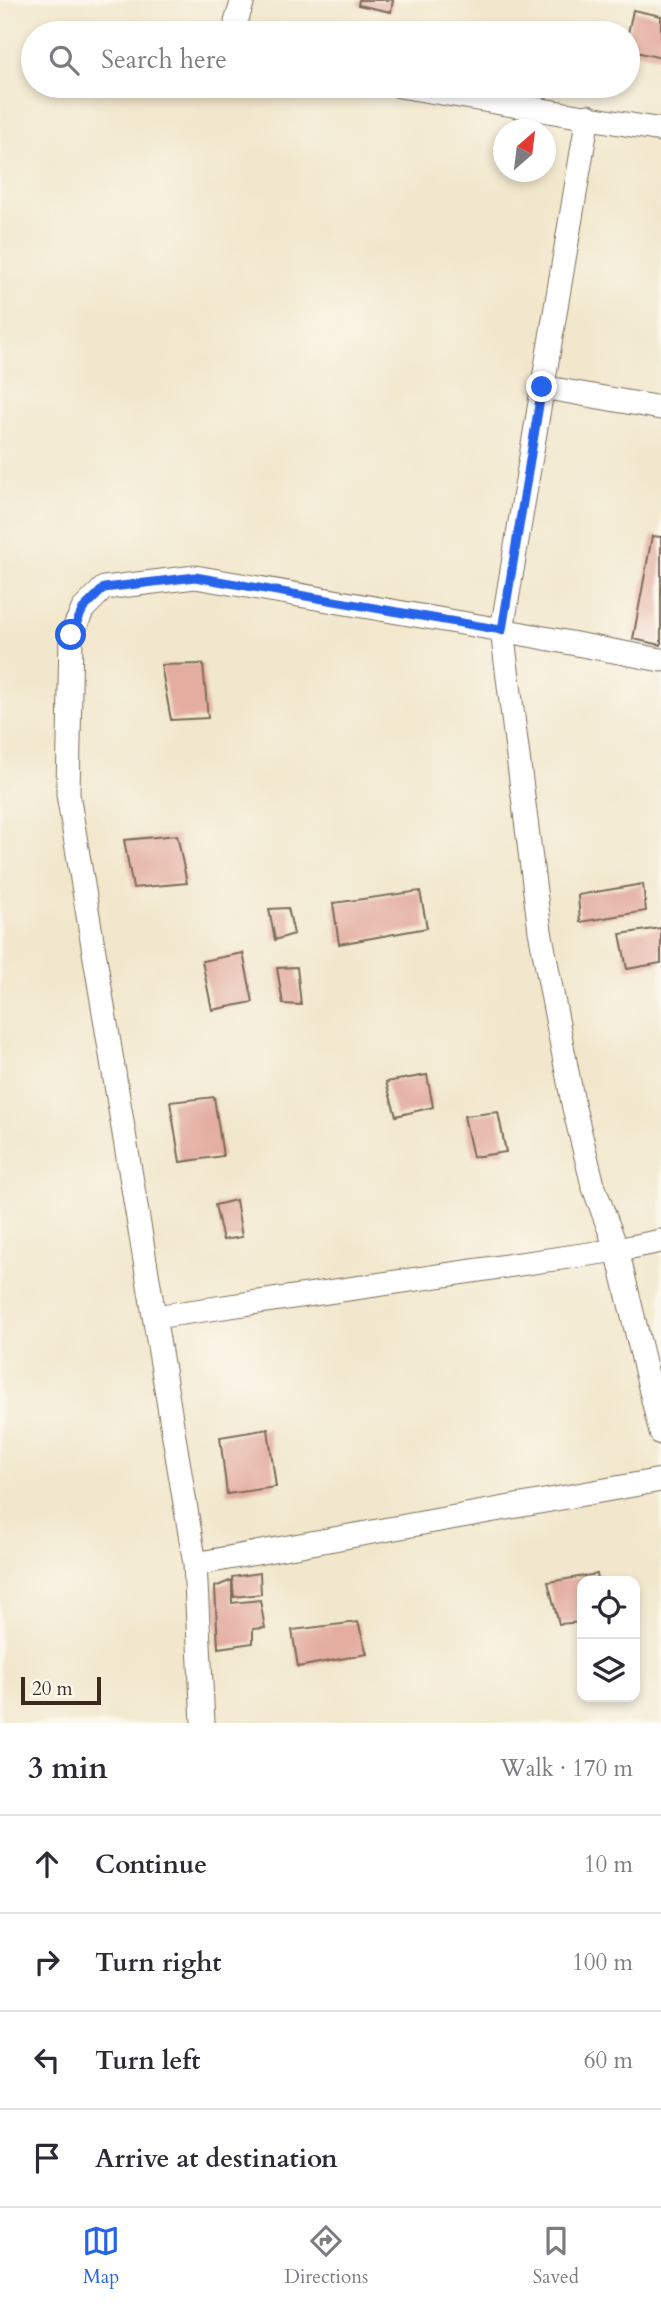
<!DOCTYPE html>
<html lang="en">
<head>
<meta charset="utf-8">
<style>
	body { margin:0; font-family:Cardo,serif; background:#f2f2f3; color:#2b2b33 }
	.controls { position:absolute; right:21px; bottom:21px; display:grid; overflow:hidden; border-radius:14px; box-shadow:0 4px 10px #0003 }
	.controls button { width:63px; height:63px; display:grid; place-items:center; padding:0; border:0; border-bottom:2px solid #e1e1e2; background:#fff; color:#2b2b33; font:35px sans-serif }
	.compass { position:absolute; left:493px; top:119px; width:63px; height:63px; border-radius:50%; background:#fff; box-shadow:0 4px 10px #0003; rotate:28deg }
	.scale { position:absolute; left:21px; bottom:18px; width:80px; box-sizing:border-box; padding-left:7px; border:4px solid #3b2a1e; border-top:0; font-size:19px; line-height:24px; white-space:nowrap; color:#3b2a1e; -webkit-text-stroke:5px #fbf7ec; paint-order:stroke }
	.stop { position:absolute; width:21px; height:21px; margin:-16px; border:5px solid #2563eb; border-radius:50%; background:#fff }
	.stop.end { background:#2563eb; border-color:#fff; box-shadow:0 2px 7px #0008 }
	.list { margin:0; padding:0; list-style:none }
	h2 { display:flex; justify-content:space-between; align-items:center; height:91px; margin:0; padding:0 28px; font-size:30px }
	h2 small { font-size:23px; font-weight:400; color:#7c7c81 }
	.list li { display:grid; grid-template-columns:46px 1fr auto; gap:21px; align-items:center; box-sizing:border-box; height:98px; padding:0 28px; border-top:2px solid #e1e1e2 }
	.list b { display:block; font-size:26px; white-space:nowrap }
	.list em { font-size:23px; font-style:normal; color:#7c7c81 }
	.icon { flex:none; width:38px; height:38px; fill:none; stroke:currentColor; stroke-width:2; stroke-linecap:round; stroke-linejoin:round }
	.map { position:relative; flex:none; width:661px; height:1723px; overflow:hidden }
	.search { position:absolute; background:#fff; box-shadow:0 4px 10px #0003; left:21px; right:21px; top:21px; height:77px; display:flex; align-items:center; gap:18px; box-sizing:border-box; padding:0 24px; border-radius:38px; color:#7c7c81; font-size:26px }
	.sheet { height:483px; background:#fff }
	nav { display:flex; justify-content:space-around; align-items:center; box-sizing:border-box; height:98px; border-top:2px solid #e1e1e2; background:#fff; font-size:19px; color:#7c7c81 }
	nav a { display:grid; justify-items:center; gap:4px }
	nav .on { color:#2563eb }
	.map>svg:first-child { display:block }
</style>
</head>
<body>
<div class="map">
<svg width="661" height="1723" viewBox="0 0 661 1723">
	<rect width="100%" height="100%" fill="#fbf7ec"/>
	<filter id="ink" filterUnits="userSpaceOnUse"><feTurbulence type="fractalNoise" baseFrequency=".0143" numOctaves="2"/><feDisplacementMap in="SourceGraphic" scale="14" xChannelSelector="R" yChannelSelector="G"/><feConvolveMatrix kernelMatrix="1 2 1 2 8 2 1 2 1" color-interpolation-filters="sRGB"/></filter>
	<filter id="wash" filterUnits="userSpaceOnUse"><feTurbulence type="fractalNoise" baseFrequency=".00686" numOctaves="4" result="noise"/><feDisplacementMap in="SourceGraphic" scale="28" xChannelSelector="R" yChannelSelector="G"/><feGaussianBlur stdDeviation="1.57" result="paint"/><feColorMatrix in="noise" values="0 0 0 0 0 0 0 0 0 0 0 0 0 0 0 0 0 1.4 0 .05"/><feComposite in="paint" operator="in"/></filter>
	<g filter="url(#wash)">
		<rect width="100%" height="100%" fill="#f1e7cc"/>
		<g id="blocks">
			<path fill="#e3ada0" d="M359,0H393L391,12L358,5Z
				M633,10L661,16V58L628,50V33Z
				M652,536L661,537V645L633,639Z
				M203,664L208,718L171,720L161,665Z
				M177,835L187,883L133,888L124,840Z
				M643,884L646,911L580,922L578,895Z
				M420,891L427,928L339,944L333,903Z
				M288,908L294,934L275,940L269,909Z
				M661,928V963L627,969L620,934Z
				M243,953L253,1002L212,1010L202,961Z
				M297,967L301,1005L283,1004L277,968Z
				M427,1075L433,1107L396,1116L386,1082Z
				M214,1097L223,1156L180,1162L170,1102Z
				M498,1112L506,1152L473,1157L464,1116Z
				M236,1200L242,1237L223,1240L215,1205Z
				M268,1429L276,1487L227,1494L220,1437Z
				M260,1573L261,1594L234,1597L232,1577Z
				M597,1574L598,1581H582V1622L559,1624L548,1582Z
				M232,1580V1603L260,1600L265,1628L253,1629V1643L218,1648L215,1587Z
				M358,1622L367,1654L298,1667L292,1630Z"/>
		</g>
	</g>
	<g filter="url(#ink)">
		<use href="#blocks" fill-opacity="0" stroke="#7b6c5b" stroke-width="2"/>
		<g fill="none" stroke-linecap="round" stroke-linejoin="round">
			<g stroke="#7b6c5b" stroke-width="25">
				<path id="street" d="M238,33L236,22L243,0
					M400,86L661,130
					M588,116L502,630L540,931L574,1108L593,1185L617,1250L661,1433
					M542,387L661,408
					M155,1317L617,1250L661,1241
					M195,1564L661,1480
					M203,1723L195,1564L68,794L71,635L83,609L104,588L195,577L502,630L661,660"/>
			</g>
			<use href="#street" stroke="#fff" stroke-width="23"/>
		</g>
	</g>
	<g fill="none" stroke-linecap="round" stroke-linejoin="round" filter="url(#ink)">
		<path stroke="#2563eb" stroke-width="9" d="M71,635L83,609L104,588L195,577L502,630L542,387"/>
	</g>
</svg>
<div class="controls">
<button><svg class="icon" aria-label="locate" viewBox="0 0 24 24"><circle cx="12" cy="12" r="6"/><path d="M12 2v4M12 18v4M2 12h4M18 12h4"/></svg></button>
<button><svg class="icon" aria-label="layers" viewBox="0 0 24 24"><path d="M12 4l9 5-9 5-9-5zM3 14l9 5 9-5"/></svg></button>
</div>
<svg class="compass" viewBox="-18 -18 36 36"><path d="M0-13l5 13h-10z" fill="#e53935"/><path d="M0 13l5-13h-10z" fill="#7c7c81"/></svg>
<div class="scale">20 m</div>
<div class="stop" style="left:71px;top:635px"></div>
<div class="stop end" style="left:542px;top:387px"></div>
<div class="search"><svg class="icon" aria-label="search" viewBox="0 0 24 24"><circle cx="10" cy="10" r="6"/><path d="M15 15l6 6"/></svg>Search here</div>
</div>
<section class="sheet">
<h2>3 min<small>Walk · 170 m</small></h2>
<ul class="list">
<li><svg class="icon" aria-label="ahead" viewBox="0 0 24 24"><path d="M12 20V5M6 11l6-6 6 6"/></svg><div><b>Continue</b></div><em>10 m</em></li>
<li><svg class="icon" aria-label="right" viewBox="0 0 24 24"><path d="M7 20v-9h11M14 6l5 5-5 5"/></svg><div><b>Turn right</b></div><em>100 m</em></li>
<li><svg class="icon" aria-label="left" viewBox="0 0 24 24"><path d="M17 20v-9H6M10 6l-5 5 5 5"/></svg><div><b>Turn left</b></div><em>60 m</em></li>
<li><svg class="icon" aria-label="arrive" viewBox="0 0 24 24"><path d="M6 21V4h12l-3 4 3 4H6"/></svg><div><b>Arrive at destination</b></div></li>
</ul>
</section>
<nav>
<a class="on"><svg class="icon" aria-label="map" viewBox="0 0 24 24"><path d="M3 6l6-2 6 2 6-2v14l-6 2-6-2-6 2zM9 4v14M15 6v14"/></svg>Map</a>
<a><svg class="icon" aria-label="directions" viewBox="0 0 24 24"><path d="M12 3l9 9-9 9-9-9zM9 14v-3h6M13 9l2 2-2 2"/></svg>Directions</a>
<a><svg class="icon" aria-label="saved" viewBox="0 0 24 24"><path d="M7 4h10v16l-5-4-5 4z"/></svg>Saved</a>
</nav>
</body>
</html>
